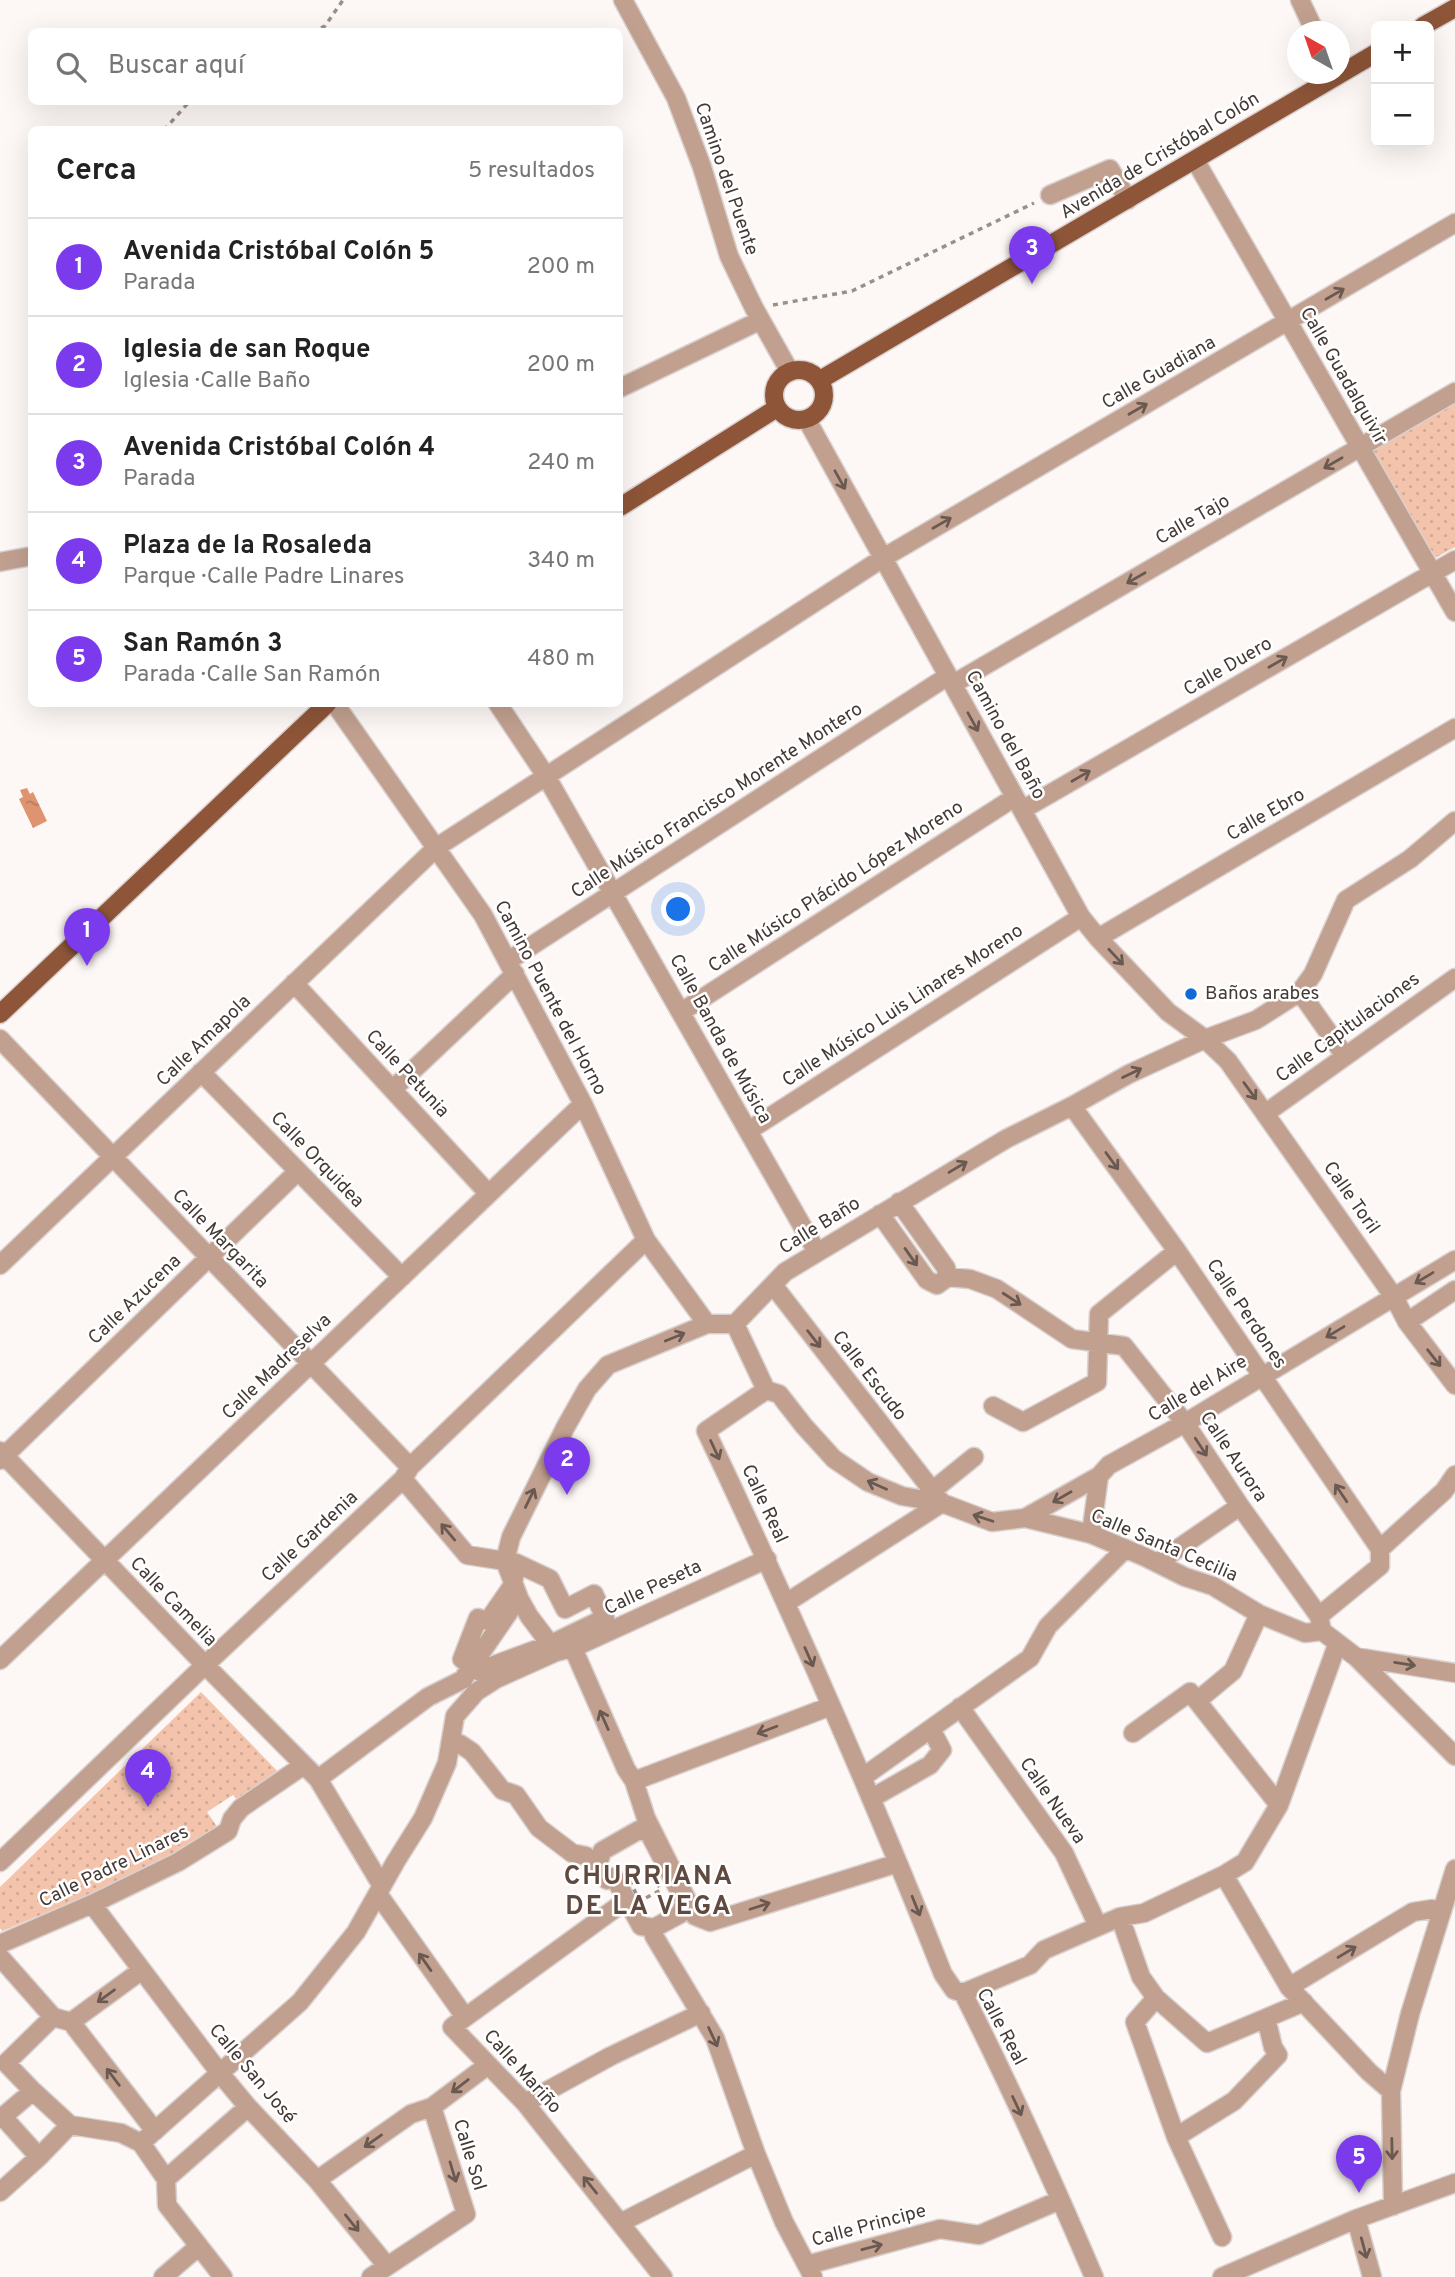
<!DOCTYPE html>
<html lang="es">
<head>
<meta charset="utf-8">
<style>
	body { margin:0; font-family:Overpass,sans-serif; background:#f6f6f6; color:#222 }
	.controls { position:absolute; right:21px; top:21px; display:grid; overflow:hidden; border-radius:10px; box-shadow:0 7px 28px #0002 }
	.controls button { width:63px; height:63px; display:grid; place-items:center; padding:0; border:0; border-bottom:2px solid #e0e0e0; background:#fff; color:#222; font:35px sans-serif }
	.compass { position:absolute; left:1287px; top:21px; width:63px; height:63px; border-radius:50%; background:#fff; box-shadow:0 7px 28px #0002; rotate:320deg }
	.you { position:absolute; left:679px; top:910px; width:24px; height:24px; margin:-18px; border:5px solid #fff; border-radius:50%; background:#1a73e8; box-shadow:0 0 0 10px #1a73e833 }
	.badge { display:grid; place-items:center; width:46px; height:46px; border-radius:50%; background:#7c3aed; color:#fff; font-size:23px; font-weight:700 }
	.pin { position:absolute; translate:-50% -58px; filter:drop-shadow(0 2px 4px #0008) }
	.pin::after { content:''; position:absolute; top:37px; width:24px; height:21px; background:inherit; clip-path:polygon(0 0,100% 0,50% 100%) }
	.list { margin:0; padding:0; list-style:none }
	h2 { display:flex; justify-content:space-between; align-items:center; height:91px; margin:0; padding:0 28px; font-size:30px }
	h2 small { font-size:23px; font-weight:400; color:#767676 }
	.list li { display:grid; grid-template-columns:46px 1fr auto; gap:21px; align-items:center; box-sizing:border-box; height:98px; padding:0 28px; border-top:2px solid #e0e0e0 }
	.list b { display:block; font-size:26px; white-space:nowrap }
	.list p { margin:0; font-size:23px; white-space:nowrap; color:#767676 }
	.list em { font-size:23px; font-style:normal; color:#767676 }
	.icon { flex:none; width:38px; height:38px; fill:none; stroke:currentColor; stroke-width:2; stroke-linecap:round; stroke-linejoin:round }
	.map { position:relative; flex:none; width:1455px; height:2277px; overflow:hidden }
	.search { position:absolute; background:#fff; box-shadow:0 7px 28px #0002; left:28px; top:28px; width:595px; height:77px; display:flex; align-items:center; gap:18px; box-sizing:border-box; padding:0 24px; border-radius:10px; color:#767676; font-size:26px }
	.panel { position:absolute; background:#fff; box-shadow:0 7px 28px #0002; left:28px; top:126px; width:595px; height:581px; border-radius:10px }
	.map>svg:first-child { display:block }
</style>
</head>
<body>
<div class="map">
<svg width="1455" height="2277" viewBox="0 0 1455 2277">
	<defs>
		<pattern id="park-dots" width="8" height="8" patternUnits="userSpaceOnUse" patternTransform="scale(1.75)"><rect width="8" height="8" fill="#f4c3ac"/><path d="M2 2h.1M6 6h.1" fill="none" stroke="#d2a895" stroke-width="1.8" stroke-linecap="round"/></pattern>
		<pattern id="water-ripples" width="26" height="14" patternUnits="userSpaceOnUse" patternTransform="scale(1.75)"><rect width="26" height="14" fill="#de9470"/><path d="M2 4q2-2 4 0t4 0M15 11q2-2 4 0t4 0" fill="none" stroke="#b67a5d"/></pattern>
	</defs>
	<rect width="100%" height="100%" fill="#fdf7f5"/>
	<path fill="url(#park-dots)" d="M1455,402V547L1435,558L1371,450Z
		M201,1692L281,1775L239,1802L233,1795L207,1812L220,1831L165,1863L2,1931L0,1928V1887Z"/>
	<path fill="url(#water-ripples)" d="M27,788L30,794L33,792L47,821L33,828L19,799L23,797L20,790Z"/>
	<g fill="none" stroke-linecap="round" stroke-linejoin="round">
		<g stroke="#d8d1cf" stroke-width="21">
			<path id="minor" d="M623,0L676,98L702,167L729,256L754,308L790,372
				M1300,0L1315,32
				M1195,160L1455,612
				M1050,195L1110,169L1128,200
				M620,388L761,320
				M807,420L1081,917L1098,938L1168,1012L1205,1039L1228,1061L1394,1297L1407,1322L1455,1385
				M0,562L32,556
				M953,684L1455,392
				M335,704L483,915L583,1104L646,1240L707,1324
				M498,704L546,776L817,1252
				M1022,810L1455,560
				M1098,938L1455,728
				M508,961L948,676
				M294,983L488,1193
				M1300,992L1345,1056
				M681,1012L1015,797
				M0,1039L410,1467
				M201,1072L402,1277
				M393,1089L515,974
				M1072,1106L1177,1251L1380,1549
				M1266,1113L1455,978
				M748,1131L1081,917
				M899,1202L946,1268L948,1277
				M880,1214L927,1280L937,1285L948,1277L970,1279L997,1289L1072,1339L1124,1346L1185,1423L1240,1506L1319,1616L1322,1631L1356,1657L1455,1756
				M0,1265L437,847L883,558L1455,223
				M773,1285L942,1503
				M1407,1322L1455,1290
				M735,1324L766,1390
				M766,1390L706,1431C791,1610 870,1790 943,1974L954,1990L963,1993C1010,2086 1053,2181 1094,2277
				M766,1390L779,1394L804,1426L834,1459L868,1482L902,1496L942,1503L992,1522L1025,1518L1091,1534L1145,1557L1185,1577L1213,1586L1259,1614L1305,1633L1322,1631
				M993,1406L1023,1422L1097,1382L1099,1314L1177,1251
				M0,1451L205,1665L318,1779L382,1886
				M0,1460L298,1171
				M403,1479L467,1555L505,1561
				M932,1491L974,1457
				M1025,1518L1099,1476L1109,1465L1185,1423L1455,1260
				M1091,1534L1099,1476
				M516,1563L550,1579L565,1609L594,1594L605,1618L551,1644L478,1671L462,1659L478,1618L488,1621L513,1585Z
				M1157,1563L1240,1506
				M786,1603L942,1503
				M1259,1614L1233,1671L1197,1701L1279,1805
				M1319,1616L1380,1566V1549L1444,1491L1455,1475
				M1337,1645L1279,1805L1245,1862L1224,1875L1289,1987L1369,2072L1391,2091
				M573,1648L626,1769L634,1781L646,1818L695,1916
				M556,1652L529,1616L519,1598L505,1561L511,1537L565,1428L587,1389L608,1365L707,1324H735L785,1272L1006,1139L1072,1106L1129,1074L1205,1039L1256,1020L1300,992L1313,974L1346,900L1410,859L1455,821
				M1356,1657L1455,1673
				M0,1660L583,1104
				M465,1676L509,1612
				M960,1707L1064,1853L1098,1926
				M1133,1733L1190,1692L1197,1701
				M452,1742L460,1744L472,1752L502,1790L516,1795L539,1828L572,1853L586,1856
				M863,1777L1030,1658L1048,1626L1125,1549
				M318,1779L428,1697L464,1679
				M634,1781L831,1706
				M872,1798L930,1765L942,1750L931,1729
				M639,1830L649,1833L685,1902L680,1914L654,1928L641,1926L614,1877L607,1880L598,1865L602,1851Z
				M0,1862L205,1665L403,1479L410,1467L646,1240
				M378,1894L465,2017
				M92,1904L219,2072L248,2107L317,2180L387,2266
				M617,1907L452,2027L525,2103L663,2277
				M695,1916L710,1922L898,1863
				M1120,1917L1141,1977L1156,1998L1207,2043L1304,2002
				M654,1936L715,2038L756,2154L784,2222L813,2277
				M0,1944L92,1904L178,1862L228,1831L232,1819L241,1808L304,1765
				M0,1957L53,2017L71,2022L155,2131
				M1289,1987L1413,1912L1432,1909L1441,1911
				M963,1993L1030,1965L1044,1950L1120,1917L1144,1913L1224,1875
				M1156,1998L1135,2022L1176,2137L1222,2237
				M53,2017L6,2063L33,2091L70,2125
				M71,2022L142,1970
				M525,2103L611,2056L701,2013
				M3,2117L39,2157
				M0,2119L33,2091
				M70,2125L121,2133L141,2143L166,2179
				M1176,2137L1234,2101L1278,2055L1273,2047L1266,2018
				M141,2143L300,2002L356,1932L396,1861L423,1818L447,1763L455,1716L476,1692L496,1679L556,1652L573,1648L767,1559
				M166,2179L167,2205L223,2277
				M166,2179L248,2107
				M317,2180L411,2114L432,2107L488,2065
				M0,2192L39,2157L70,2125
				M1393,2206L1391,2091L1410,2014L1455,1869
				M1356,2219L1372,2277
				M620,2223L756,2154
				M807,2265L940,2229L979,2235L1060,2200
				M163,2277L198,2247
				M371,2277L466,2214L432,2107
				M1222,2277L1356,2219L1455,2183"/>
		</g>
		<g stroke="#d8d1cf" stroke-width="21">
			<path id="major" d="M1423,26L1455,8
				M774 395a25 25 0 1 1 50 0a25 25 0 1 1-50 0Z
				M820,380L1376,53
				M620,507L777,408
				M0,1014L327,704"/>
		</g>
		<path stroke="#98908c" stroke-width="3.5" stroke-dasharray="5 5" stroke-linecap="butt" d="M312,32L325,26L343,0
			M164,130L189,102
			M773,305L852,291L1034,203
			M648,1865L661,1890L640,1901L627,1876Z"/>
		<use href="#minor" stroke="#c1a090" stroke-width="18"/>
		<use href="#major" stroke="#8e5538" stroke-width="18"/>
	</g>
	<defs><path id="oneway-shaft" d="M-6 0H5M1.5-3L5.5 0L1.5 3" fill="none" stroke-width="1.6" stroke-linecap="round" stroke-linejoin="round" transform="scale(1.75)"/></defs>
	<g stroke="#6a5950">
		<use href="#oneway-shaft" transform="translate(1335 294) rotate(-30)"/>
		<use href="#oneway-shaft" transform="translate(1138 409) rotate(-30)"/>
		<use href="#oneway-shaft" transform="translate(1333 463) rotate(150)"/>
		<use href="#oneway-shaft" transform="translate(840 480) rotate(61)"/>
		<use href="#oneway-shaft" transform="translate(942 523) rotate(-30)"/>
		<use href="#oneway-shaft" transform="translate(1136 578) rotate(150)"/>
		<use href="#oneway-shaft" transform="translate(1278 662) rotate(-30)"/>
		<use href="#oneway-shaft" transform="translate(973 722) rotate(61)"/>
		<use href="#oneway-shaft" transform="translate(1081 776) rotate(-30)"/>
		<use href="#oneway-shaft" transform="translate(1116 957) rotate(47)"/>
		<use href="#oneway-shaft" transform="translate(1132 1073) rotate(-26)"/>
		<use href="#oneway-shaft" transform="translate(1250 1091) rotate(54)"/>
		<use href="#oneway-shaft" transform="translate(1112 1161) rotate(54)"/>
		<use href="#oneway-shaft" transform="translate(958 1167) rotate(-31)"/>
		<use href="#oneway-shaft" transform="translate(911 1257) rotate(55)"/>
		<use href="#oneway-shaft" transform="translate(1424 1278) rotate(149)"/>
		<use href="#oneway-shaft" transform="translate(1012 1299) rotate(33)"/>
		<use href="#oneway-shaft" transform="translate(1335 1332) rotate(149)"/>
		<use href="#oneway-shaft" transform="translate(675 1337) rotate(-22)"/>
		<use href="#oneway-shaft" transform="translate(814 1339) rotate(52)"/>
		<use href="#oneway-shaft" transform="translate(1434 1358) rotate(52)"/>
		<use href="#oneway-shaft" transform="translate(1201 1447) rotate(57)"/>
		<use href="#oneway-shaft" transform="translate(715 1450) rotate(65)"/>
		<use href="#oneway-shaft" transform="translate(877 1485) rotate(-156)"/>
		<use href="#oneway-shaft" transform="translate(1341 1493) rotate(-124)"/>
		<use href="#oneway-shaft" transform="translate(1062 1497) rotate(150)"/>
		<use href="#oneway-shaft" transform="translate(530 1498) rotate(-64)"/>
		<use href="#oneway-shaft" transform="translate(983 1518) rotate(-162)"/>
		<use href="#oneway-shaft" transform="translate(448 1532) rotate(-130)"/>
		<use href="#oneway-shaft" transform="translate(809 1657) rotate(66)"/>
		<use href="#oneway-shaft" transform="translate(1405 1664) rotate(9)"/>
		<use href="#oneway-shaft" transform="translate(604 1720) rotate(-114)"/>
		<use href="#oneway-shaft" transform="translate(767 1730) rotate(159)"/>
		<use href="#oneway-shaft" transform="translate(760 1906) rotate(-18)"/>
		<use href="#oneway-shaft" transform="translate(916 1906) rotate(68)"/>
		<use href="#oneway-shaft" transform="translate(1347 1952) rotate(-31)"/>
		<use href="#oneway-shaft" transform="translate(425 1962) rotate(-125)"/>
		<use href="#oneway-shaft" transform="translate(106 1996) rotate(144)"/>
		<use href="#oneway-shaft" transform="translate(713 2037) rotate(65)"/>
		<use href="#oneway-shaft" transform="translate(113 2077) rotate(-127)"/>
		<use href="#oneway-shaft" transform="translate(460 2086) rotate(142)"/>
		<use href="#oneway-shaft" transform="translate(1017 2106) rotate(65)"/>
		<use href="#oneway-shaft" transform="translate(373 2141) rotate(145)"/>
		<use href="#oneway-shaft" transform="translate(1392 2149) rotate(89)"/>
		<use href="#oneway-shaft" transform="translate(453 2172) rotate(73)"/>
		<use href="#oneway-shaft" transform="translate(590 2185) rotate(-129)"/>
		<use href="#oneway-shaft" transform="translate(352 2223) rotate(51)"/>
		<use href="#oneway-shaft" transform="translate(872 2247) rotate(-15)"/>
		<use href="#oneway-shaft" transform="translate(1364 2248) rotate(75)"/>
	</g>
	<circle fill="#0f6ad3" stroke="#fff" stroke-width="2.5" cx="1191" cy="994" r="7"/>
	<g text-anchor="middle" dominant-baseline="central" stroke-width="5" stroke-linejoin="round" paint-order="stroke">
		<g font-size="19" fill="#443a35" stroke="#fff">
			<text transform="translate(1160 156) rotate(-31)">Avenida de Cristóbal Colón</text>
			<text transform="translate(726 179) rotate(71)">Camino del Puente</text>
			<text transform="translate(1159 373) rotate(-30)">Calle Guadiana</text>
			<text transform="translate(1343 376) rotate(60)">Calle Guadalquivir</text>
			<text transform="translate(1193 520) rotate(-30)">Calle Tajo</text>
			<text transform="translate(1228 667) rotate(-30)">Calle Duero</text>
			<text transform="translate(1005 735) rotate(61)">Camino del Baño</text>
			<text transform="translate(717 801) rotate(-33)">Calle Músico Francisco Morente Montero</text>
			<text transform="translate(1266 815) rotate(-30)">Calle Ebro</text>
			<text transform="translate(836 887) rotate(-33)">Calle Músico Plácido López Moreno</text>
			<text transform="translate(550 998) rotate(62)">Camino Puente del Horno</text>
			<text transform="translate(903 1006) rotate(-33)">Calle Músico Luis Linares Moreno</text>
			<text transform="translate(1348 1028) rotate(-36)">Calle Capitulaciones</text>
			<text transform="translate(720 1039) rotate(61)">Calle Banda de Música</text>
			<text transform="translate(204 1041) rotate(-44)">Calle Amapola</text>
			<text transform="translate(407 1074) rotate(47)">Calle Petunia</text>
			<text transform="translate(317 1160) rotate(46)">Calle Orquidea</text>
			<text transform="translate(1351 1198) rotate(55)">Calle Toril</text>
			<text transform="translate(820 1226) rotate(-32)">Calle Baño</text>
			<text transform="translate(220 1239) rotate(46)">Calle Margarita</text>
			<text transform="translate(135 1300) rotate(-44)">Calle Azucena</text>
			<text transform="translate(1246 1314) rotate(56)">Calle Perdones</text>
			<text transform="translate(277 1367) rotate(-44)">Calle Madreselva</text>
			<text transform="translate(869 1376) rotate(52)">Calle Escudo</text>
			<text transform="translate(1198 1389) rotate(-31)">Calle del Aire</text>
			<text transform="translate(1233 1457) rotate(56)">Calle Aurora</text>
			<text transform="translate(764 1504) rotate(65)">Calle Real</text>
			<text transform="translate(310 1537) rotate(-43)">Calle Gardenia</text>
			<text transform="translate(1164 1546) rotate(23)">Calle Santa Cecilia</text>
			<text transform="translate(653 1588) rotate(-25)">Calle Peseta</text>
			<text transform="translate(173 1602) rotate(46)">Calle Camelia</text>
			<text transform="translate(1052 1801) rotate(55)">Calle Nueva</text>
			<text transform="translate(114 1867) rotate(-26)">Calle Padre Linares</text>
			<text transform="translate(1001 2027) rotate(62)">Calle Real</text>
			<text transform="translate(522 2072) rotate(48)">Calle Mariño</text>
			<text transform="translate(252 2074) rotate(50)">Calle San José</text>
			<text transform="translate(469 2155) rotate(73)">Calle Sol</text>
			<text transform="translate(869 2226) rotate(-15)">Calle Principe</text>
		</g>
		<g font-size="19" fill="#443a35" stroke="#fff" text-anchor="start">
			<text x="1205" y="994">Baños arabes</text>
		</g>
		<g font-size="26" font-weight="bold" letter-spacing="2" fill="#604a3f" stroke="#fff">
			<text x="649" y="1877">CHURRIANA<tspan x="649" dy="30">DE LA VEGA</tspan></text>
		</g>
	</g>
</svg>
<div class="controls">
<button>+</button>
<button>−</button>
</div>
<svg class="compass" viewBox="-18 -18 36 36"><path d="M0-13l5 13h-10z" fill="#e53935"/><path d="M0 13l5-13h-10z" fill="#767676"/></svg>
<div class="you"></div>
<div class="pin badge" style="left:87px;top:966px">1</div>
<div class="pin badge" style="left:567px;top:1495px">2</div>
<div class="pin badge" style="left:1032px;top:284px">3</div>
<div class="pin badge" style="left:148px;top:1807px">4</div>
<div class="pin badge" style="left:1359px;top:2193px">5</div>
<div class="search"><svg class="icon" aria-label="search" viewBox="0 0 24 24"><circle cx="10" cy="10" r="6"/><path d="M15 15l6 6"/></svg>Buscar aquí</div>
<section class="panel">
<h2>Cerca<small>5 resultados</small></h2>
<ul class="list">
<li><span class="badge">1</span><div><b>Avenida Cristóbal Colón 5</b><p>Parada</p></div><em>200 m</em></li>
<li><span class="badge">2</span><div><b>Iglesia de san Roque</b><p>Iglesia · Calle Baño</p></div><em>200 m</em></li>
<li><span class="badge">3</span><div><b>Avenida Cristóbal Colón 4</b><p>Parada</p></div><em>240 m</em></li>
<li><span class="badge">4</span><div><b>Plaza de la Rosaleda</b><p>Parque · Calle Padre Linares</p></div><em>340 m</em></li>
<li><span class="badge">5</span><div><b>San Ramón 3</b><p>Parada · Calle San Ramón</p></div><em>480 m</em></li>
</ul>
</section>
</div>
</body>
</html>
